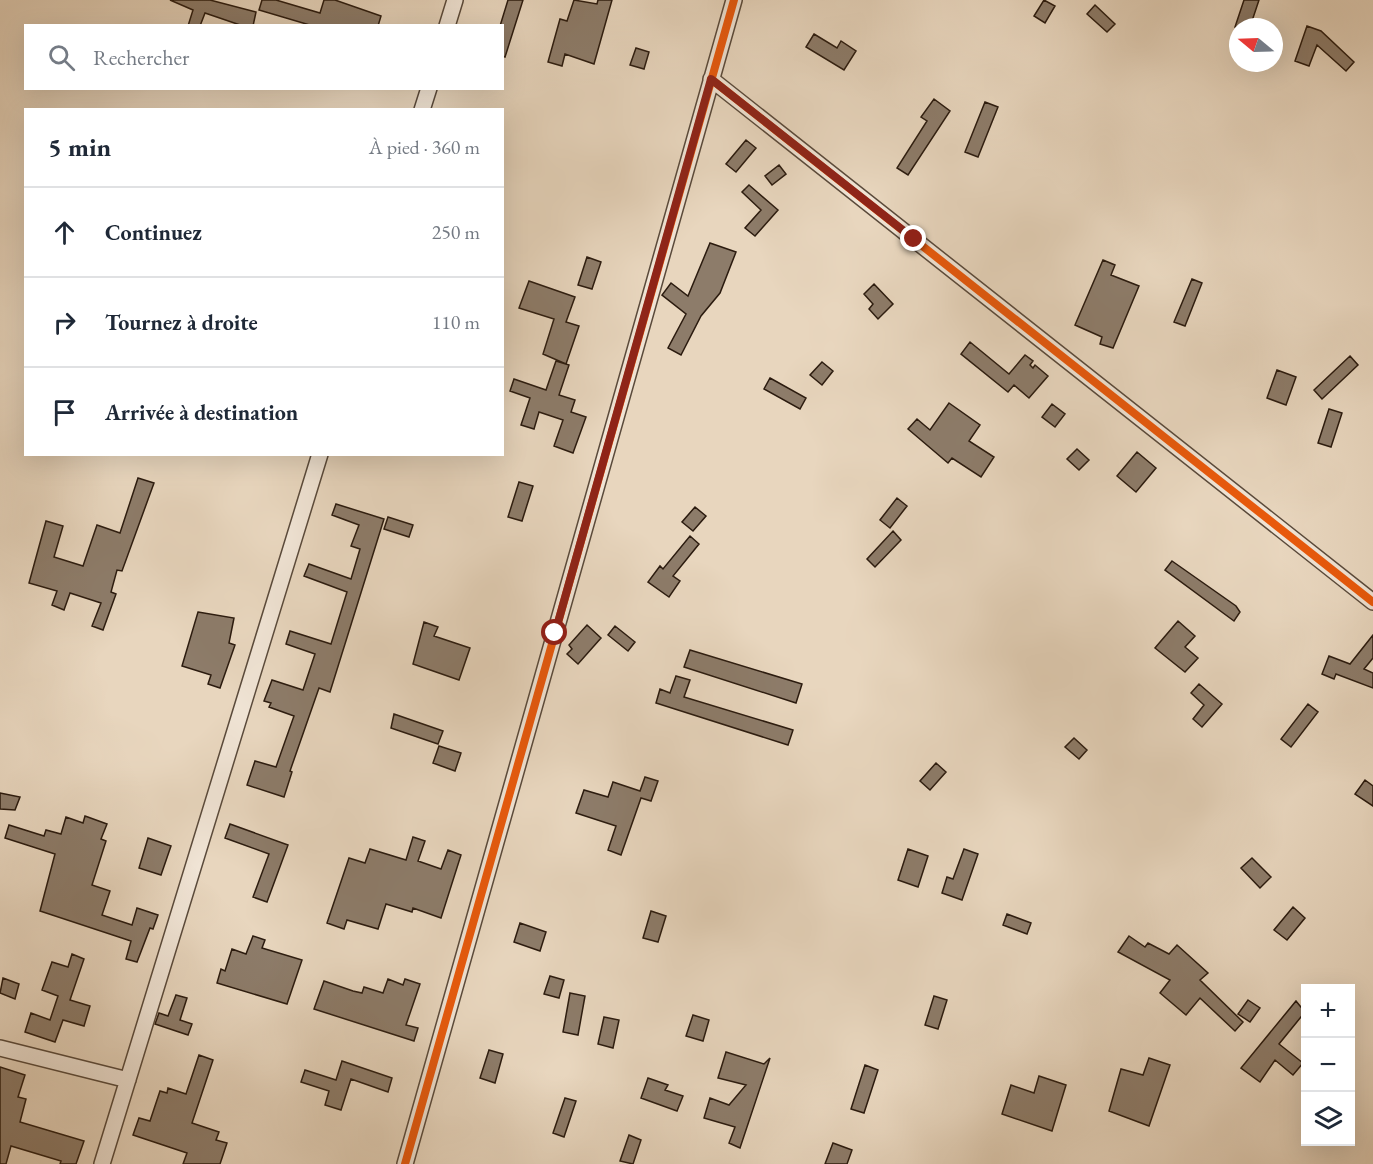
<!DOCTYPE html>
<html lang="fr">
<head>
<meta charset="utf-8">
<style>
	body { margin:0; font-family:"EB Garamond",serif; background:#f2f2f3; color:#1f2937 }
	.controls { position:absolute; right:18px; bottom:18px; display:grid; overflow:hidden; border-radius:0px; box-shadow:0 6px 24px #0002 }
	.controls button { width:54px; height:54px; display:grid; place-items:center; padding:0; border:0; border-bottom:2px solid #e0e1e3; background:#fff; color:#1f2937; font:30px sans-serif }
	.compass { position:absolute; left:1229px; top:18px; width:54px; height:54px; border-radius:50%; background:#fff; box-shadow:0 6px 24px #0002; rotate:289deg }
	.stop { position:absolute; width:18px; height:18px; margin:-14px; border:4px solid #8f2418; border-radius:50%; background:#fff }
	.stop.end { background:#8f2418; border-color:#fff; box-shadow:0 2px 6px #0008 }
	.list { margin:0; padding:0; list-style:none }
	h2 { display:flex; justify-content:space-between; align-items:center; height:78px; margin:0; padding:0 24px; font-size:26px }
	h2 small { font-size:20px; font-weight:400; color:#747a83 }
	.list li { display:grid; grid-template-columns:39px 1fr auto; gap:18px; align-items:center; box-sizing:border-box; height:90px; padding:0 24px; border-top:2px solid #e0e1e3 }
	.list b { display:block; font-size:22px; white-space:nowrap }
	.list em { font-size:20px; font-style:normal; color:#747a83 }
	.icon { flex:none; width:33px; height:33px; fill:none; stroke:currentColor; stroke-width:2; stroke-linecap:round; stroke-linejoin:round }
	.map { position:relative; flex:none; width:1373px; height:1164px; overflow:hidden }
	.search { position:absolute; background:#fff; box-shadow:0 6px 24px #0002; left:24px; top:24px; width:480px; height:66px; display:flex; align-items:center; gap:15px; box-sizing:border-box; padding:0 21px; border-radius:0px; color:#747a83; font-size:22px }
	.panel { position:absolute; background:#fff; box-shadow:0 6px 24px #0002; left:24px; top:108px; width:480px; height:348px; border-radius:0px }
	.map>svg:first-child { display:block }
</style>
</head>
<body>
<div class="map">
<svg width="1373" height="1164" viewBox="0 0 1373 1164">
	<rect width="100%" height="100%" fill="#e8d6be"/>
	<filter id="stains"><feTurbulence type="fractalNoise" baseFrequency=".00333" numOctaves="4"/><feColorMatrix values="0 0 0 0 .2 0 0 0 0 .09 0 0 0 0 .02 0 0 0 .5 -.17"/></filter>
	<radialGradient id="worn" r=".72"><stop offset=".6" stop-color="#630" stop-opacity="0"/><stop offset="1" stop-color="#630" stop-opacity=".3"/></radialGradient>
	<path fill="#8d7c6a" stroke="#2b1b0f" stroke-width="1.5" d="M170,0H210L256,12L253,26H243L205,13L200,26H188L193,10Z
		M262,0H276L320,13L324,0H335L381,16L378,26H313L259,10Z
		M508,0H523L505,57L502,56V26H500Z
		M574,0L597,4L598,0H612L594,64L565,54L562,66L548,62L560,19L567,21Z
		M1044,0L1055,6L1045,23L1034,16Z
		M1244,0H1259L1250,27H1235Z
		M1095,5L1115,24L1107,32L1087,14Z
		M1307,26L1321,31L1354,62L1346,71L1317,45L1309,66L1295,61Z
		M814,34L837,48L841,41L856,51L844,70L806,47Z
		M636,48L649,52L644,69L630,65Z
		M934,99L950,111L908,175L897,168L927,121L921,117Z
		M985,102L998,107L978,157L965,152Z
		M746,140L756,148L736,172L726,164Z
		M779,165L786,174L772,185L765,176Z
		M749,185L778,210L755,236L745,228L761,210L742,192Z
		M710,243L736,252L720,293L701,316L681,355L668,348L686,314L662,295L671,283L688,296Z
		M587,257L601,262L592,289L578,285Z
		M1103,260L1115,265L1111,275L1139,286L1113,348L1100,344L1102,337L1075,325Z
		M1192,279L1202,283L1185,326L1174,322Z
		M529,281L575,297L566,322L579,326L566,364L543,354L554,319L519,308Z
		M874,284L893,304L878,319L869,309L873,304L864,294Z
		M970,342L1009,374L1025,355L1033,361L1030,365L1033,368L1035,365L1048,376L1029,398L1014,385L1008,392L961,354Z
		M1350,356L1358,365L1322,399L1314,390Z
		M556,361L569,365L559,395L575,400L571,412L586,417L573,453L554,446L563,420L539,412L534,429L521,425L530,398L510,391L514,379L546,390Z
		M822,362L833,371L822,385L810,375Z
		M1277,370L1296,377L1286,405L1267,398Z
		M770,378L806,398L800,409L764,389Z
		M949,403L980,425L969,441L994,457L981,477L952,458L948,463L908,429L917,419L930,430Z
		M1052,404L1065,414L1055,427L1042,417Z
		M1329,409L1342,413L1331,447L1318,443Z
		M1077,449L1089,460L1079,470L1067,459Z
		M1137,452L1156,468L1136,492L1117,476Z
		M138,478L154,483L122,571L117,570L111,592L116,594L103,630L92,626L101,603L70,593L64,610L52,605L57,591L29,583L46,521L63,526L54,557L83,566L97,525L120,533Z
		M519,482L533,486L522,521L508,517Z
		M897,498L907,506L890,528L880,520Z
		M336,504L384,519L330,692L319,688L290,771L292,772L284,797L247,785L255,761L276,767L294,716L269,707L271,703L264,701L272,680L303,690L315,654L286,644L290,631L331,644L347,592L304,576L309,564L351,579L360,549L351,546L359,525L332,515Z
		M695,507L706,516L693,531L682,522Z
		M388,517L413,525L409,537L384,529Z
		M893,531L901,540L875,567L867,559Z
		M690,536L699,544L673,576L680,581L669,597L648,582L660,566L663,569Z
		M1172,561L1236,606L1240,612L1234,621L1165,570Z
		M198,612L234,618L229,643L235,645L220,688L208,684L211,675L182,666Z
		M1178,621L1195,636L1185,647L1198,658L1185,672L1155,648Z
		M424,622L438,627L434,636L470,648L459,680L413,664Z
		M587,625L601,638L578,664L567,654L572,649L569,645Z
		M615,626L635,642L628,651L608,635Z
		M1373,635V658L1364,669L1373,673V688L1336,674L1334,679L1322,674L1329,656L1350,664Z
		M690,650L802,684L796,703L684,667Z
		M676,676L690,680L684,697L793,730L788,745L656,703L660,689L670,693Z
		M1199,684L1222,704L1202,727L1193,719L1204,705L1191,693Z
		M1308,704L1318,712L1291,747L1281,739Z
		M394,714L443,731L438,744L391,728Z
		M1074,738L1087,750L1079,759L1065,747Z
		M439,746L461,753L455,771L433,763Z
		M936,763L946,772L930,790L920,781Z
		M645,777L658,781L651,801L641,798L621,855L608,850L616,826L576,813L584,790L608,797L613,782L640,791Z
		M1365,780L1373,786V806L1355,794Z
		M0,793L20,797L15,810L0,809Z
		M85,816L107,824L101,839L106,841L92,885L110,891L102,915L132,925L137,908L158,915L153,929L150,928L137,962L126,959L131,941L40,911L55,854L5,838L9,825L44,836L46,830L61,834L66,817L83,823Z
		M230,824L288,845L267,902L253,897L269,854L225,838Z
		M413,837L425,841L418,861L441,869L448,850L461,855L441,918L413,908L412,912L386,904L378,929L347,920L344,929L327,923L349,858L365,863L370,849L406,860Z
		M148,838L171,846L161,875L139,868Z
		M908,849L928,856L918,887L898,880Z
		M964,849L978,854L962,900L942,893L947,877L953,879Z
		M1252,858L1271,877L1260,888L1241,868Z
		M1293,907L1305,918L1287,940L1274,930Z
		M651,911L666,916L658,942L643,938Z
		M1007,914L1031,923L1027,934L1003,925Z
		M520,923L546,932L540,951L514,942Z
		M253,936L265,940L262,948L302,960L287,1004L217,983L221,969L225,971L232,949L246,954Z
		M1129,936L1145,947L1148,943L1169,954L1177,945L1208,973L1200,980L1243,1022L1235,1031L1200,998L1186,1015L1160,993L1170,980L1118,952Z
		M72,954L84,959L70,1000L90,1006L84,1026L63,1020L55,1042L25,1032L31,1013L50,1020L58,996L42,990L52,962L68,967Z
		M550,976L564,980L559,998L544,994Z
		M3,978L19,984L15,999L0,993Z
		M388,979L403,985L405,979L420,984L406,1025L418,1028L414,1041L314,1009L324,981L353,991L362,993L364,987L383,993Z
		M570,993L585,996L578,1035L563,1032Z
		M176,995L187,998L180,1020L192,1024L188,1035L155,1024L159,1013L168,1016Z
		M934,996L947,1000L938,1029L925,1025Z
		M1248,1000L1260,1008L1250,1022L1238,1014Z
		M1296,1001L1305,1012L1279,1044L1303,1063L1293,1075L1275,1060L1260,1082L1241,1068Z
		M693,1015L709,1020L703,1041L686,1036Z
		M604,1017L619,1020L613,1048L598,1044Z
		M489,1050L503,1054L495,1083L480,1078Z
		M726,1052L764,1064L770,1058L740,1148L729,1143L735,1127L704,1118L710,1098L729,1105L746,1085L718,1078Z
		M199,1055L213,1060L192,1123L219,1132L216,1140L227,1143L220,1164H183L187,1153L133,1135L139,1118L150,1121L160,1091L167,1093L168,1088L186,1094Z
		M1149,1058L1170,1065L1149,1126L1109,1111L1121,1069L1143,1075Z
		M342,1061L392,1078L388,1092L351,1079L341,1110L325,1105L329,1091L301,1082L305,1070L336,1080Z
		M865,1065L878,1070L864,1113L851,1109Z
		M0,1067L25,1075L18,1097L26,1099L20,1122L84,1141L76,1164H60L61,1161L11,1146L6,1164H0Z
		M1039,1076L1066,1085L1052,1131L1002,1114L1011,1085L1034,1093Z
		M648,1078L668,1085L665,1090L683,1096L677,1111L641,1098Z
		M565,1098L576,1101L564,1137L553,1133Z
		M629,1135L641,1140L633,1164L620,1161Z
		M833,1143L852,1150L847,1164H825Z"/>
	<g fill="none" stroke-linecap="round" stroke-linejoin="round">
		<g stroke="#5a4a3b" stroke-width="18">
			<path id="street" d="M447,26L455,0
				M711,79L1373,602
				M422,110L429,88
				M0,1048L128,1080
				M102,1164L320,454
				M405,1164L734,0"/>
		</g>
		<use href="#street" stroke="#f0e4d5" stroke-width="15"/>
		<g stroke="#f0e4d5" stroke-width="11">
			<path id="cycleway" d="M711,79L1373,602
				M405,1164L734,0"/>
		</g>
		<use href="#cycleway" stroke="#e8590c" stroke-width="8"/>
	</g>
	<g fill="none" stroke-linecap="round" stroke-linejoin="round">
		<path stroke="#8f2418" stroke-width="8" d="M555,633L711,79L914,239"/>
	</g>
	<rect width="100%" height="100%" filter="url(#stains)"/>
	<rect width="100%" height="100%" fill="url(#worn)"/>
</svg>
<div class="controls">
<button>+</button>
<button>−</button>
<button><svg class="icon" aria-label="layers" viewBox="0 0 24 24"><path d="M12 4l9 5-9 5-9-5zM3 14l9 5 9-5"/></svg></button>
</div>
<svg class="compass" viewBox="-18 -18 36 36"><path d="M0-13l5 13h-10z" fill="#e53935"/><path d="M0 13l5-13h-10z" fill="#747a83"/></svg>
<div class="stop" style="left:555px;top:633px"></div>
<div class="stop end" style="left:914px;top:239px"></div>
<div class="search"><svg class="icon" aria-label="search" viewBox="0 0 24 24"><circle cx="10" cy="10" r="6"/><path d="M15 15l6 6"/></svg>Rechercher</div>
<section class="panel">
<h2>5 min<small>À pied · 360 m</small></h2>
<ul class="list">
<li><svg class="icon" aria-label="ahead" viewBox="0 0 24 24"><path d="M12 20V5M6 11l6-6 6 6"/></svg><div><b>Continuez</b></div><em>250 m</em></li>
<li><svg class="icon" aria-label="right" viewBox="0 0 24 24"><path d="M7 20v-9h11M14 6l5 5-5 5"/></svg><div><b>Tournez à droite</b></div><em>110 m</em></li>
<li><svg class="icon" aria-label="arrive" viewBox="0 0 24 24"><path d="M6 21V4h12l-3 4 3 4H6"/></svg><div><b>Arrivée à destination</b></div></li>
</ul>
</section>
</div>
</body>
</html>
